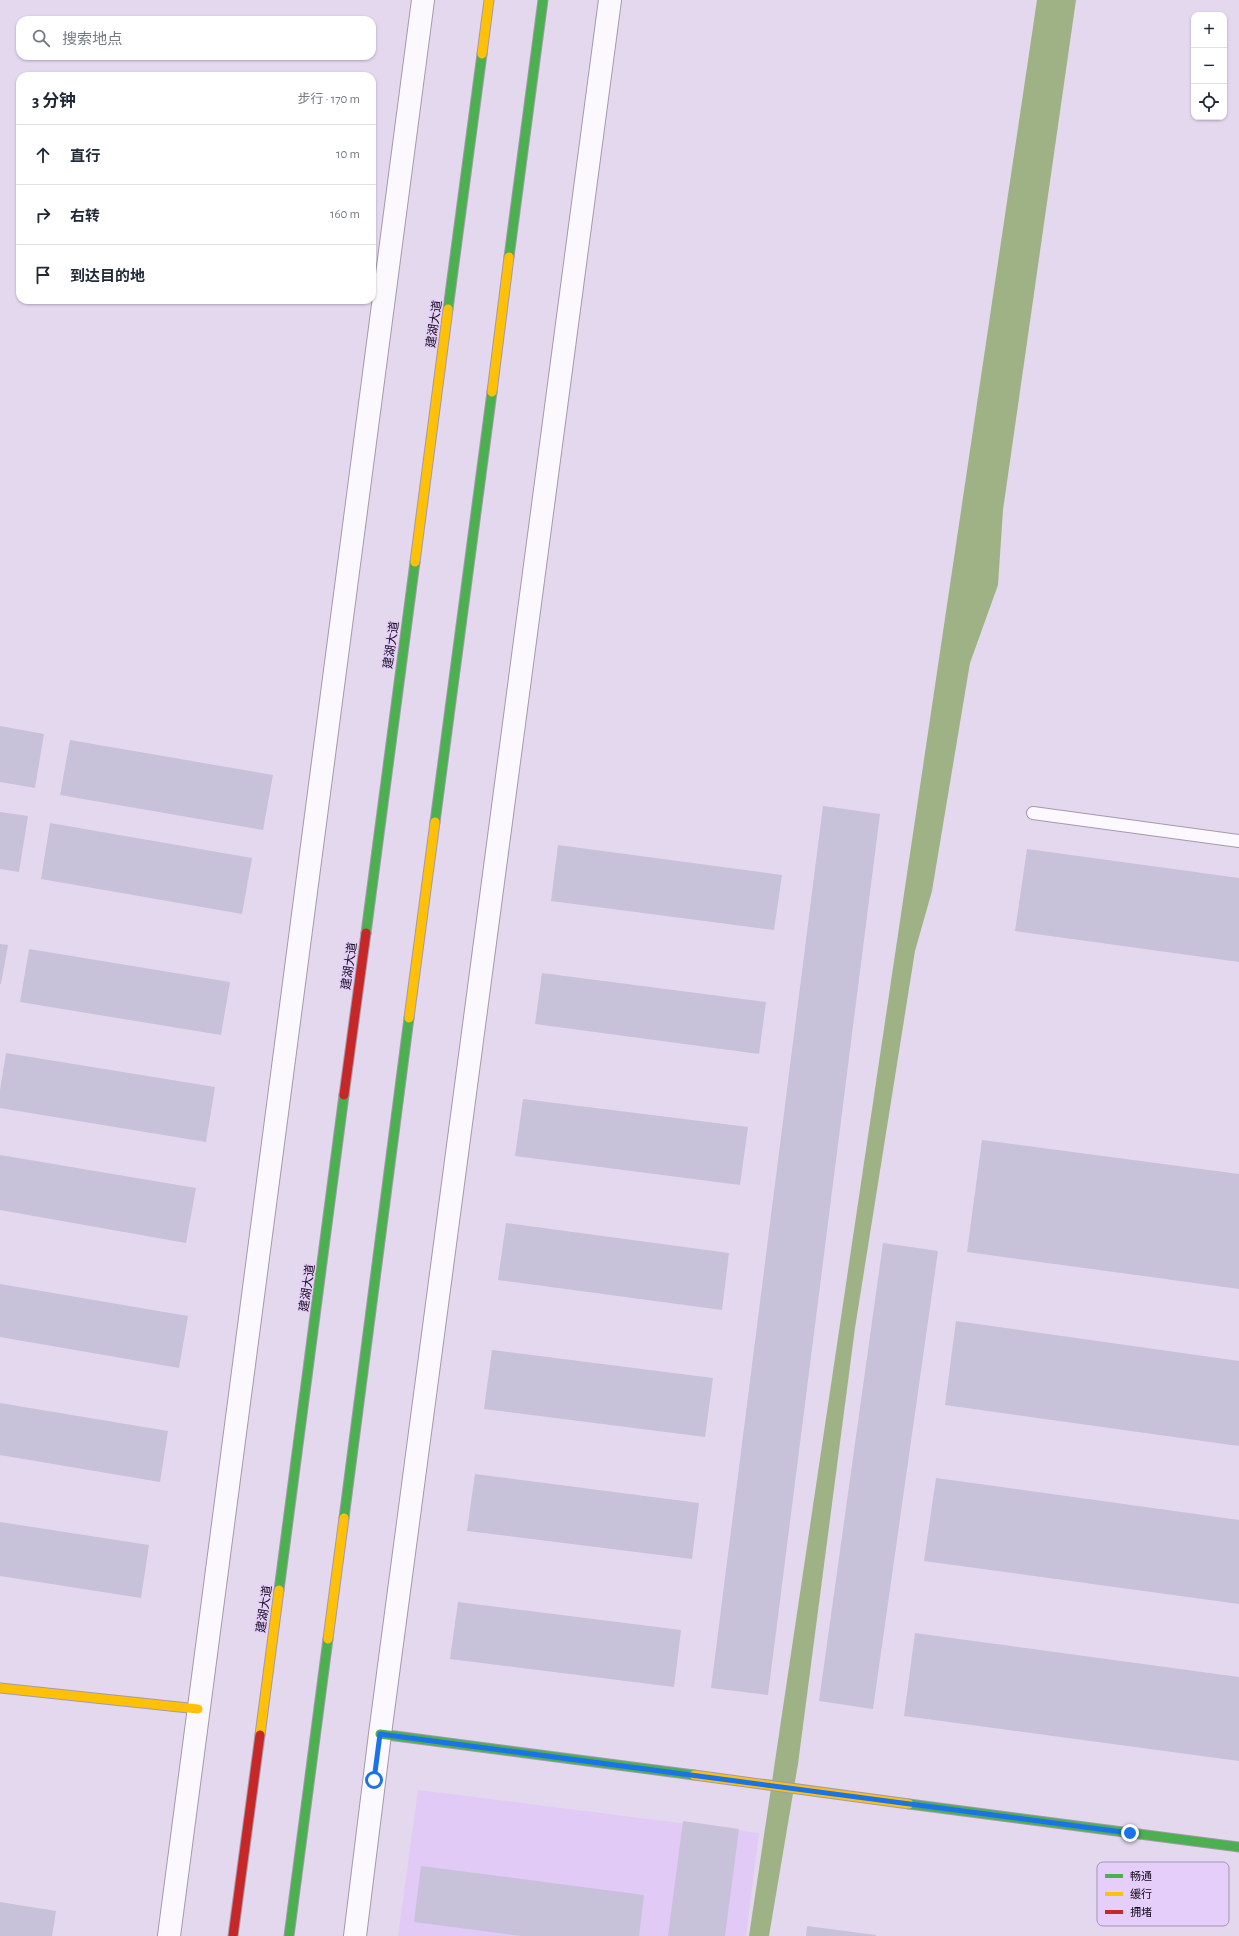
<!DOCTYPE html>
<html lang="zh">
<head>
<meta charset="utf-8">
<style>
	body { margin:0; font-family:"Alegreya Sans","Noto Sans SC",sans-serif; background:#f6f6f7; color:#1f2937 }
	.controls { position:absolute; right:12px; top:12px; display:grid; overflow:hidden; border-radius:8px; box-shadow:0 1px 3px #0004 }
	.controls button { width:36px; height:36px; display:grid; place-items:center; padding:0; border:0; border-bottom:1px solid #e0e1e3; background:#fff; color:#1f2937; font:20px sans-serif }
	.stop { position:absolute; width:12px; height:12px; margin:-9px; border:3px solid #1a73e8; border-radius:50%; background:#fff }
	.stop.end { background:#1a73e8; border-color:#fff; box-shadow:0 1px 4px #0008 }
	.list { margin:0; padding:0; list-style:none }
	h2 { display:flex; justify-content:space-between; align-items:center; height:52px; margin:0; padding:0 16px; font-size:17px }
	h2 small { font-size:13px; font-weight:400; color:#747a83 }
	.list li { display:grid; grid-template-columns:26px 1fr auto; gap:12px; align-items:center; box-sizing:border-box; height:60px; padding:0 16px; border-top:1px solid #e0e1e3 }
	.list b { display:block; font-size:15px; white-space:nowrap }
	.list em { font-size:13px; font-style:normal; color:#747a83 }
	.icon { flex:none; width:22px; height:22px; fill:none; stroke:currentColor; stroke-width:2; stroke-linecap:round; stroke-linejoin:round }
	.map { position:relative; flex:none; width:1239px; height:1936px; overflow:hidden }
	.search { position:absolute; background:#fff; box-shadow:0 1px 3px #0004; left:16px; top:16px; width:360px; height:44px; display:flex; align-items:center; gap:10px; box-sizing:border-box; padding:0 14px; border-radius:12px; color:#747a83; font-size:15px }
	.panel { position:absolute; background:#fff; box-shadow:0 1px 3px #0004; left:16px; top:72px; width:360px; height:232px; border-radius:12px }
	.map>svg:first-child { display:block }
</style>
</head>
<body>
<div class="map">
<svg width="1239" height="1936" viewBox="0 0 1239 1936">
	<rect width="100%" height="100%" fill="#e4d8ef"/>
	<path fill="#e1caf5" d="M418,1790L759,1833L746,1936H398Z"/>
	<path fill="#9fb285" d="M1037,0H1076L1003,510L998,585L970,663L932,891L915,951L855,1328L798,1764L769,1936H749Z"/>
	<path fill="#c8c1da" d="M0,726L44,734L35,788L0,782Z
		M70,740L273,775L263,830L60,795Z
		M823,806L880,814L768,1695L711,1688Z
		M0,812L28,816L19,872L0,869Z
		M50,823L252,858L242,914L41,879Z
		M558,845L782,875L774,930L551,901Z
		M1027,849L1239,878V962L1015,931Z
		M0,944L8,945L1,984H0Z
		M29,949L230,982L221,1035L20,1002Z
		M542,973L766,1002L759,1054L535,1024Z
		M6,1053L215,1087L206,1142L0,1108V1090Z
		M523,1099L748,1127L740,1185L515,1156Z
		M982,1140L1239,1174V1289L967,1252Z
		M0,1155L196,1188L186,1243L0,1210Z
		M506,1223L729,1253L722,1310L498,1280Z
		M883,1243L938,1251L873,1709L819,1701Z
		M0,1284L188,1316L179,1368L0,1337Z
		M956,1321L1239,1361V1446L945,1405Z
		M492,1350L713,1378L705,1437L484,1409Z
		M0,1403L168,1431L160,1482L0,1455Z
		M475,1474L699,1503L692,1559L467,1531Z
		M936,1478L1239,1520V1604L924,1561Z
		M0,1522L149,1545L141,1598L0,1576Z
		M458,1602L681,1630L674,1687L450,1659Z
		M915,1633L1239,1677V1761L904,1716Z
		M683,1821L739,1829L725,1936H668Z
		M421,1866L644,1895L639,1936H522L414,1922Z
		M0,1902L56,1911L52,1936H0Z
		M807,1926L876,1935V1936H806Z"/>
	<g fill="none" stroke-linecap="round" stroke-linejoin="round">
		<g stroke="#a499ad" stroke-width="14">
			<path id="lane" d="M1033,813L1239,841"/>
		</g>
		<g stroke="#a499ad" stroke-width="24">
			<path id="street" d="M169,1936L423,0
				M355,1936L380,1734L610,0"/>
		</g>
		<g stroke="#a499ad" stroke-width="11">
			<path id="fast" d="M509,257L543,0
				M448,309L482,54
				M435,822L492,392
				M366,933L415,562
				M344,1518L409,1018
				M279,1590L344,1095
				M380,1734L694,1775
				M909,1804L1239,1847
				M289,1936L328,1639"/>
		</g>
		<g stroke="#a499ad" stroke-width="11">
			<path id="slow" d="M482,54L489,0
				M492,392L509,257
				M415,562L448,309
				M409,1018L435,822
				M328,1639L344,1518
				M0,1688L198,1709
				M260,1735L279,1590
				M694,1775L909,1804"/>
		</g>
		<g stroke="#a499ad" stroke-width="11">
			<path id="jam" d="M344,1095L366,933
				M233,1936L260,1735"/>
		</g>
		<use href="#lane" stroke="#fbf9fd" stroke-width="12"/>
		<use href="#street" stroke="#fbf9fd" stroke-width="22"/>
		<use href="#fast" stroke="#4caf50" stroke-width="9"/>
		<use href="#slow" stroke="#ffc107" stroke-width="9"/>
		<use href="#jam" stroke="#c62828" stroke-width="9"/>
	</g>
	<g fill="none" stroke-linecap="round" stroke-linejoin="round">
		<path stroke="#1a73e8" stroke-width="5" d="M374,1780L380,1734L1130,1833"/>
	</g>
	<g text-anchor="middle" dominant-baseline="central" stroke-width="3" stroke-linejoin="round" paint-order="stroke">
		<g font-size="12" fill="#110718" stroke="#e5cef9">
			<text transform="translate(434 324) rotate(-82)">建湖大道</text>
			<text transform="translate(391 645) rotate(-82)">建湖大道</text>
			<text transform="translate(349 966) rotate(-82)">建湖大道</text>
			<text transform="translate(307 1288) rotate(-82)">建湖大道</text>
			<text transform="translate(264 1609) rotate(-82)">建湖大道</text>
		</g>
	</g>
	<rect x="1097" y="1862" width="132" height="64" rx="6" fill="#e5cef9" stroke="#a592b6" stroke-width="1"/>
	<rect x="1105" y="1874" width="18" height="4" fill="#4caf50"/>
	<rect x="1105" y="1892" width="18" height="4" fill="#ffc107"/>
	<rect x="1105" y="1910" width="18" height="4" fill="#c62828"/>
	<g font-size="11" fill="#110718">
		<text x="1130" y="1880">畅通</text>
		<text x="1130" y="1898">缓行</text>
		<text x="1130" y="1916">拥堵</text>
	</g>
</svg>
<div class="controls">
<button>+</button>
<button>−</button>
<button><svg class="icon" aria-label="locate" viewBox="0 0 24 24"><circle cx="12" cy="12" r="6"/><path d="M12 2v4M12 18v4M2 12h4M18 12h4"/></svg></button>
</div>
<div class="stop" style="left:374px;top:1780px"></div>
<div class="stop end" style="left:1130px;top:1833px"></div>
<div class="search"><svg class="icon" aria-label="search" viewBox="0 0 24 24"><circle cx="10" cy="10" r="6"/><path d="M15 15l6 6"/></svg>搜索地点</div>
<section class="panel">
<h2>3 分钟<small>步行 · 170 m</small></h2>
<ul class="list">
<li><svg class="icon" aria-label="ahead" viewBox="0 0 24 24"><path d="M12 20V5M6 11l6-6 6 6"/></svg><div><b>直行</b></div><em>10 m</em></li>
<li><svg class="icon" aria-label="right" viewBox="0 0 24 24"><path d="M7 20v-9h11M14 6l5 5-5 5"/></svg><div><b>右转</b></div><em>160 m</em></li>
<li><svg class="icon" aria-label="arrive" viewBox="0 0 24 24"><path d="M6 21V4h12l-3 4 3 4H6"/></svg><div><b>到达目的地</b></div></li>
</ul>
</section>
</div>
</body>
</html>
